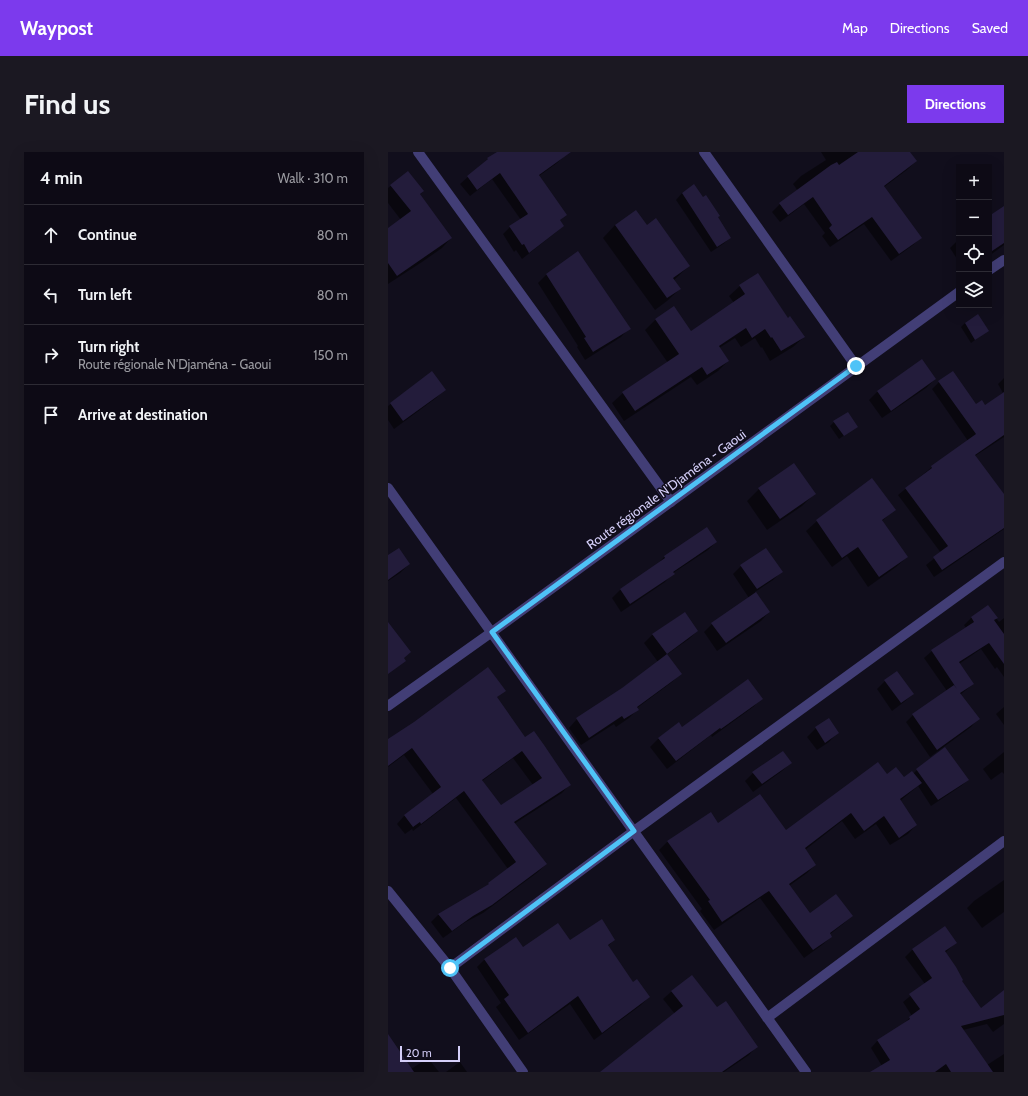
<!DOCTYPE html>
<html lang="en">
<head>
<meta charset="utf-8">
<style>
	body { margin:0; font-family:Cabin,sans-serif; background:#1b1822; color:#f1f3f6 }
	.controls { position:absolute; right:12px; top:12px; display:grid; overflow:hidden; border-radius:0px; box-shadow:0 4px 16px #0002 }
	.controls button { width:36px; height:36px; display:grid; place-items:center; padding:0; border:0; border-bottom:1px solid #2d2b34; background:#0d0a15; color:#f1f3f6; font:20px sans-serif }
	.scale { position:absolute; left:12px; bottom:10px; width:60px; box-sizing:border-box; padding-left:4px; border:2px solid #d5cff9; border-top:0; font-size:11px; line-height:14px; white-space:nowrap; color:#d5cff9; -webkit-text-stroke:3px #110e1c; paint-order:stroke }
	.stop { position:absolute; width:12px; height:12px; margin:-9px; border:3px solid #4fc3f7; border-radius:50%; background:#fff }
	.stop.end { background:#4fc3f7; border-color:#fff; box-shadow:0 1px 4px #0008 }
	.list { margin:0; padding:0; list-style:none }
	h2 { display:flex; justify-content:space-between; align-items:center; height:52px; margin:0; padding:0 16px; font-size:17px }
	h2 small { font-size:13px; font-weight:400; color:#9a9aa0 }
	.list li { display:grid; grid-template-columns:26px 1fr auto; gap:12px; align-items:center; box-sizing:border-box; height:60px; padding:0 16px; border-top:1px solid #2d2b34 }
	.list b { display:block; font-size:15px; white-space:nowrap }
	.list p { margin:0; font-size:13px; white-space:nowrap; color:#9a9aa0 }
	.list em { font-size:13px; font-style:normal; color:#9a9aa0 }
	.icon { flex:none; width:22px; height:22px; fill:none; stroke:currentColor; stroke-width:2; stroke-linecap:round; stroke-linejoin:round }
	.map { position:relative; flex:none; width:616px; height:920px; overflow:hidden; border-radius:0px }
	header { display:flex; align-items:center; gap:24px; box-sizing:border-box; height:56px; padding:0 20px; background:#7c3aed; color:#fff }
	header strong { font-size:19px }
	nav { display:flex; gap:22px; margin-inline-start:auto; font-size:14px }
	.intro { display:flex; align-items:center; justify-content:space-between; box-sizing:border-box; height:96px; padding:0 24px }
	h1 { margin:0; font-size:28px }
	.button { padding:10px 18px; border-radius:0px; background:#7c3aed; color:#fff; font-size:14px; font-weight:700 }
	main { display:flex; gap:24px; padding:0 24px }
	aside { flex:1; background:#0d0a15; border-radius:0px; box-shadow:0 4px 16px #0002 }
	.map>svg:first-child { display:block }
</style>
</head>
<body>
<header>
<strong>Waypost</strong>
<nav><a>Map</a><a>Directions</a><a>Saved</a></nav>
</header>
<div class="intro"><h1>Find us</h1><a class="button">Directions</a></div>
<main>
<aside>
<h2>4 min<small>Walk · 310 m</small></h2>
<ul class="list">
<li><svg class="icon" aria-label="ahead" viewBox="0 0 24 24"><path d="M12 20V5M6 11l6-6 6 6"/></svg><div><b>Continue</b></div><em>80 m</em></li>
<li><svg class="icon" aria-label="left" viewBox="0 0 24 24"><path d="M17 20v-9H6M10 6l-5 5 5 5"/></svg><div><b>Turn left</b></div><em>80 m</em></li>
<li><svg class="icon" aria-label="right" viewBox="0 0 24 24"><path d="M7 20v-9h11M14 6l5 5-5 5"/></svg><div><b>Turn right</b><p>Route régionale N'Djaména - Gaoui</p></div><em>150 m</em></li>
<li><svg class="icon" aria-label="arrive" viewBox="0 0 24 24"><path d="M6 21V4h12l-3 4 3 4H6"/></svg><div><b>Arrive at destination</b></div></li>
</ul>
</aside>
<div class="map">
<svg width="616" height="920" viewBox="0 0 616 920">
	<rect width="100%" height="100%" fill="#110e1c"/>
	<path fill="#0007" fill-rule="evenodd" d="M111,0H173L176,4L169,11L151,24L177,63L171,69L175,74L167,81L134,107L128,98L126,100L115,82L122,75L133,68L104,27L82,44L72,32L100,7Z
		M433,0H521L528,9L520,17L496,35L532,86L525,93L503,109L476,72L442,95L434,84L437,81L416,52L392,70L384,60L392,52L410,39L405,32L413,24L438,8Z
		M20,20L35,39L32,43L63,86L54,96L34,110L0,132V77L13,68L0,51V36Z
		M306,34L342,86L335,92L323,100L288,48L294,41Z
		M616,55V93L601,104V65Z
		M227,73L259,75L301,114L286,128L292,137L279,149L267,158L215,86Z
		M571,87V110L562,96Z
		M189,101L241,176L233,185L197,208L189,195L190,194L150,131L158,123Z
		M369,122L400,167L416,185L405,195L382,209L374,195L373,196L367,186L353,195L347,186L331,196L340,209L330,219L309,233L303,225L236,269L224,251L235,241L280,211L257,178L268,167L302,180L346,151L341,144L352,134Z
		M577,171L599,179L583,191L573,175Z
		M533,209L547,227L538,236L494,266L481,248L489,240Z
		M44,221L56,238L48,246L6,277L0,268V254Z
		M616,226V285L587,304L616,344V377L546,425L538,413L553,401L510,343L544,315L580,289L544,237L551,230L588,254H597L615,241L610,232Z
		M446,270L468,275L451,287L442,274Z
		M484,328L506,358L494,369L519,405L508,415L480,435L459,404L444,415L418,379L429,369Z
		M371,337L426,342L414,354L379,378L359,349Z
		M319,376L328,390L320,398L285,421L277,430L233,460L224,446L232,438L268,414L276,405Z
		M0,404L21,412L12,421L0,429Z
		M353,414L393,420L385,428L367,440L381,460L373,469L329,499L316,480L324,472L361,446L345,422Z
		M600,454L611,470L616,466V525L609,515L607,517L593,497L571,512L585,532L572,543L590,567L583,575L542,605L518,570L525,563L559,539L536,506L544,499L578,476L576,473L583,466Z
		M296,461L309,479L301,487L278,503L292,522L284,530L249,556V558L241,566L228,575L226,572L193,593L181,576L189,567L235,536L270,510L256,491L264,483Z
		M497,529L525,542L516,550L504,559L489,537Z
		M116,538L108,546L137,586L181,633L174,641L126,672L158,712L150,720L95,761L76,771L55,786L43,770L51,762L96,737L120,717L68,646L25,679L24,677L17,682L9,672L16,664L45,642L16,603L0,615V588ZM125,606L145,633L113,654L94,629Z
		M374,546L365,555L324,585L323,583L279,617L262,595L270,587L291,571L294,576Z
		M616,555V573L608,562Z
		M440,568L449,581L441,590L429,598L419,585L428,576Z
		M616,600V622L614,620L603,628L595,617Z
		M402,611L394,619L365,640L357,629L365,621Z
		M529,618L580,628L573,634L543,654L530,634L512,649L528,673L520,682L502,693L488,672L467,687L454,669L417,698L427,713L419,721L401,734L422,763L464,764L455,772L441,783L443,785L434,793L416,806L372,746L326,778L312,759L314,757L271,698L280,689L330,672L398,680L499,624L515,627L525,622Z
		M616,728V760L594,776L579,756L586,749Z
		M557,776L567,791L557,801L573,829L592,858L616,840V872L605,880L599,872L575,878L599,913L616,902V920H484L494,914L483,896L490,888L513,874L524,864L515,850L537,832L517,805L524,798Z
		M226,788L220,794L244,831L261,845L253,853L206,888L182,852L131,888L108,855L113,851L89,815L97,807L134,797L181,789Z
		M284,839L329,857L369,894L361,903L336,920H213L287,862L275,847Z
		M0,884L23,917L40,906L51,920H0Z
		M72,910L79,920H58Z"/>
	<path fill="#231c3b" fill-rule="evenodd" d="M109,0H183L151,23L179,63L172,68L176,74L141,101L136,92L134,93L121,74L140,62L112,21L89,38L79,24L100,7L99,6Z
		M470,0H522L529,9L496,34L534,86L511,102L484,65L450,88L441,76L444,73L425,45L400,63L391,51L443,13L449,10L451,13Z
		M20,19L36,39L32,42L64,86L9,124L0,111V76L23,59L2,33Z
		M306,32L315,45L318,43L332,64L330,65L343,86L329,95L294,41Z
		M616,54V91L601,101V64Z
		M248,58L259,73L268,66L302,114L285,126L293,137L279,146L227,73Z
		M190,99L243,177L205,200L196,186L198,185L158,122Z
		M370,121L400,166L402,164L417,185L393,199L384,185L383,186L377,177L364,186L358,176L331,194L341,209L319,223L314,215L247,259L234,240L291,202L267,167L286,154L303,179L357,142L351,133Z
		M590,162L601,179L587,188L577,171Z
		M534,207L548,227L503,259L489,239Z
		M44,219L58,238L15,269L2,251Z
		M565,219L588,252L594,248L597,253L616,240V283L587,303L616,342V376L554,418L545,405L560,394L517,336L544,316L543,314L588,282L550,229Z
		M460,260L470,275L456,284L445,269Z
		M406,311L428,342L392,367L370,336Z
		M484,326L508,358L494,368L520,405L491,425L470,395L454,406L428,368Z
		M319,375L329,390L285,420L287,422L242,452L232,437L277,406L276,404Z
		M11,396L22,412L0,428V403Z
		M378,396L395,420L369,437L352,413Z
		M368,440L382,460L338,491L323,471Z
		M600,453L610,466L606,468L616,482V512L601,491L571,510L586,532L572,541L592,567L549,598L524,562L566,533L569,537L543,498L586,470L583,465Z
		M297,460L310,479L279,502L264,482Z
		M0,470L23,500L16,506L18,509L0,522Z
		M279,502L294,522L249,555L251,558L236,567L234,564L201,586L188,566L234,536Z
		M100,515L118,539L109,545L137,585L146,579L156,593L183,633L126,670L159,712L104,753L85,764L64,779L50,762L101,732L100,731L128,710L76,639L33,672L32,670L25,675L16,663L53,635L24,596L0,614V587L26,570ZM134,599L154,626L113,653L94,628Z
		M509,519L526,542L513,551L496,528Z
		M360,527L375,547L333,577L332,576L288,609L270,586L291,570L294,575Z
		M441,566L451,581L437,591L427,575Z
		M557,595L581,628L550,648L528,617Z
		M395,599L404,611L374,632L364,620Z
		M490,610L499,622L508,615L516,625L524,619L534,631L512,647L529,673L511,686L496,664L476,679L463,661L417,696L428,713L401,732L422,761L448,742L465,764L442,781L444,785L425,798L381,739L334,770L320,749L322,748L279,689L323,660L330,671L372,642L398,678Z
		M214,767L227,788L220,793L245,830L249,827L262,845L214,881L190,844L140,881L116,847L121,843L96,807L128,785L135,795L170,771L182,788Z
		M557,774L569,791L557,799L568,815L575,828L574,829L593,856L616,838V863L573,874L605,920H563L558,912L547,920H482L502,908L489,888L522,867L521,865L532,857L521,842L544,826L524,797Z
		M304,823L329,855L338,849L370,895L334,920H212L295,854L283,839Z
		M0,882L26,920H0Z"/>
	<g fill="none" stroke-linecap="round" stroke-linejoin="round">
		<path stroke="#423e76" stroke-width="10" d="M30,0L283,350
			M316,0L468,214
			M0,336L418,920
			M0,739L62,816L135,920
			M62,816L246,679L616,410
			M379,866L616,689"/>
		<path stroke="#423e76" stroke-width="10" d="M601,118L616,108
			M0,554L104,480L571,140"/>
	</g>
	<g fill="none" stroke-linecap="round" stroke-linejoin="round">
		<path stroke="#4fc3f7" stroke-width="5" d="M62,816L246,679L104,480L468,214"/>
	</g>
	<g text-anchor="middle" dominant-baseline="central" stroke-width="3" stroke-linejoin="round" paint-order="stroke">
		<g font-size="13" fill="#d5cff9" stroke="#110e1c">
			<text transform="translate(278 337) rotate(-36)">Route régionale N'Djaména - Gaoui</text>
		</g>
	</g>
</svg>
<div class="controls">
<button>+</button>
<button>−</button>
<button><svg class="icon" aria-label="locate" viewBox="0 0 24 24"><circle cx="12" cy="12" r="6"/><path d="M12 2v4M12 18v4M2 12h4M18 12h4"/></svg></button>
<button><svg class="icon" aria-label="layers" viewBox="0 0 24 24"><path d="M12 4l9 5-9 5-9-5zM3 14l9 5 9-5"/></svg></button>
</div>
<div class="scale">20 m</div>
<div class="stop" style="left:62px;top:816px"></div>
<div class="stop end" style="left:468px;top:214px"></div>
</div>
</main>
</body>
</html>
